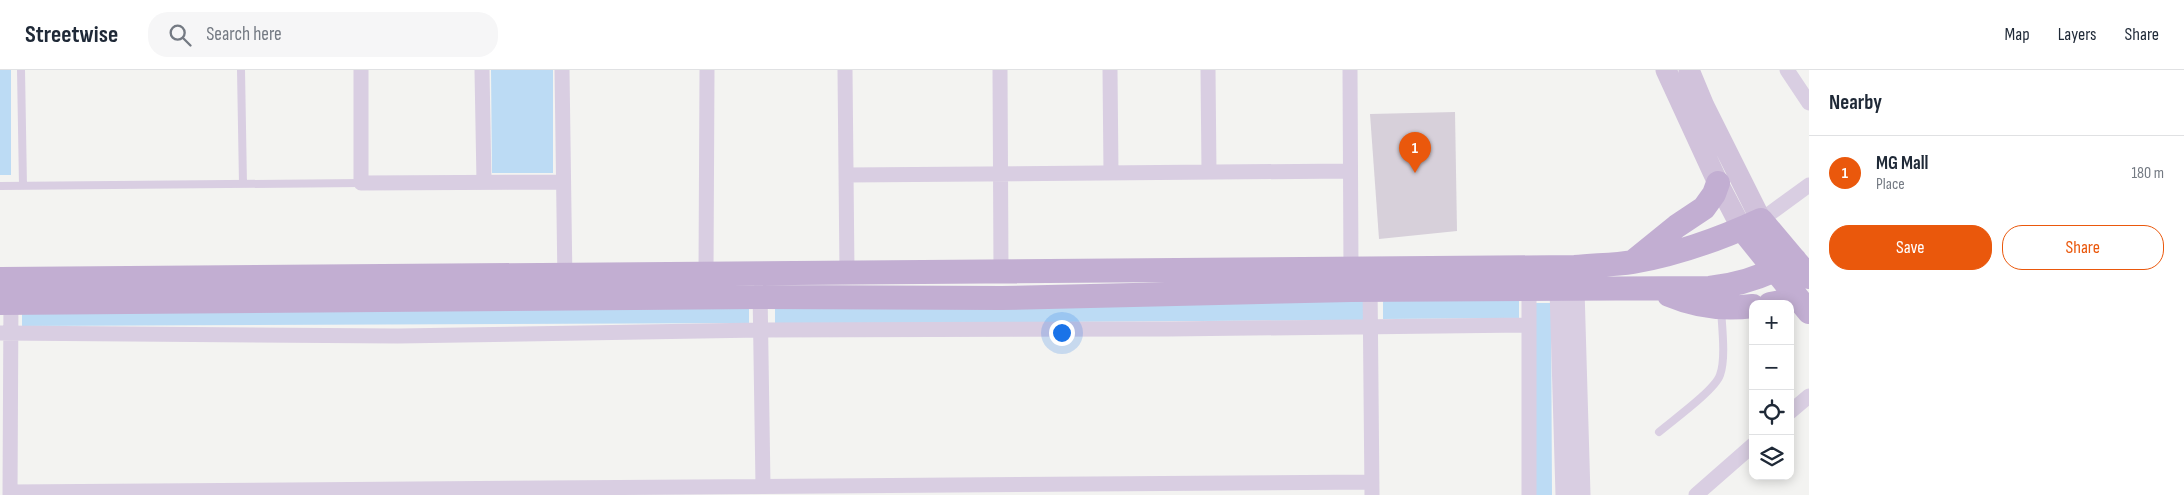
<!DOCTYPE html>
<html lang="en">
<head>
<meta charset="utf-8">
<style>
	body { margin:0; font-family:"Sofia Sans Condensed",sans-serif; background:#f6f6f7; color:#1f2937 }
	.controls { position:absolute; right:15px; bottom:15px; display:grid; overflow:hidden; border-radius:10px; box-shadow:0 2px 12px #0003 }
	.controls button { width:45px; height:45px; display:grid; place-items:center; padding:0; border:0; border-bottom:1px solid #e0e1e3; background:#fff; color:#1f2937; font:25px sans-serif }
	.you { position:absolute; left:1061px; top:262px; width:18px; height:18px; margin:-12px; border:4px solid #fff; border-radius:50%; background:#1a73e8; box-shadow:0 0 0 8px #1a73e833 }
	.badge { display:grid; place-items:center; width:32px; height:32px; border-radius:50%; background:#ea580c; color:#fff; font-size:16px; font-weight:700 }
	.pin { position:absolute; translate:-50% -41px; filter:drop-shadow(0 1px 2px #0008) }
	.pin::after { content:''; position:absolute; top:26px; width:18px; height:15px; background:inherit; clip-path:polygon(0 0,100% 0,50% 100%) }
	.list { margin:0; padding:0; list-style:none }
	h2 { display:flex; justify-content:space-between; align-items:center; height:65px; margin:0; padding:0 20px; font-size:21px }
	h2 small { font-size:16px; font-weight:400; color:#747a83 }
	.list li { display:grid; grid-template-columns:32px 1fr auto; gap:15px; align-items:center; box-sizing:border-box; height:75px; padding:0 20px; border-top:1px solid #e0e1e3 }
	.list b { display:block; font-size:19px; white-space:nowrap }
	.list p { margin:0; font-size:16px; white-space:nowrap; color:#747a83 }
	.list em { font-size:16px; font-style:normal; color:#747a83 }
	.actions { display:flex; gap:10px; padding:15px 20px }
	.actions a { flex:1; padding:11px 0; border:1px solid #ea580c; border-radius:20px; text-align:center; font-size:18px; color:#ea580c }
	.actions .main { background:#ea580c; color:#fff }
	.icon { flex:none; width:28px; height:28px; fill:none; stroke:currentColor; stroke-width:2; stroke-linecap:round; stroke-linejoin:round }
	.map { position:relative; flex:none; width:1809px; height:425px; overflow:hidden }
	header { display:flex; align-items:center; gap:30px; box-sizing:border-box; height:70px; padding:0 25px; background:#fff; border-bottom:1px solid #e0e1e3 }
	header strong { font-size:24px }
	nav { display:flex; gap:28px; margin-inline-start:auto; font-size:18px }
	.search { width:350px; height:45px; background:#f6f6f7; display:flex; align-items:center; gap:12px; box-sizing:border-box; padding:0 18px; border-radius:20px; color:#747a83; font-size:19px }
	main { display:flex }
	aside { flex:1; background:#fff }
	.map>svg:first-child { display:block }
</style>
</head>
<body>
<header>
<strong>Streetwise</strong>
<div class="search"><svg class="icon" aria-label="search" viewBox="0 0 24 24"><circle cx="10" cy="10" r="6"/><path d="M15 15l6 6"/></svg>Search here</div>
<nav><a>Map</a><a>Layers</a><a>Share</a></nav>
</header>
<main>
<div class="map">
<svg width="1809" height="425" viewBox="0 0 1809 425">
	<rect width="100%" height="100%" fill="#f3f3f1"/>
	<path fill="#bcdbf4" d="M0,0H11V105H0Z
		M491,0H553V103H492Z
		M1519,228V248L1383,249V229Z
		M1363,231V250L775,254V235Z
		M1532,233H1551L1552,425H1534Z
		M749,234V253L22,256V237Z"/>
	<path fill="#d7d0da" d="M1455,42L1457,161L1379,169L1370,44Z"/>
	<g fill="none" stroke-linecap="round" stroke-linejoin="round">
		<path stroke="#d9cee2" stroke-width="8" d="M21,0L23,116
			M241,0L243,114
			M0,116L361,113
			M1659,362C1673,350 1715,320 1720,305C1726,289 1722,257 1721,239"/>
		<path stroke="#d9cee2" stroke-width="15" d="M361,0V113L563,112
			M482,0L484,112
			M562,0L565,213
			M845,0L847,202
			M1000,0L1001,201
			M1110,0L1111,103
			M1208,0L1209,102
			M1350,0L1351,199
			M1787,0L1809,33
			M846,105L1350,101
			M1761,150L1809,115
			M706,203L707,0
			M1370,212L1372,425
			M1529,219V425
			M760,220L763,416
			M0,263L398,266L760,260L1169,259L1529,255
			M1790,342L1809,326
			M10,422L1372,412
			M10,425L11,225
			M1696,425L1753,375"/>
		<path stroke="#d9cee2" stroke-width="19" d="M1559,219L1565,425
			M1575,219L1581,425"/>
		<path stroke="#d1c2db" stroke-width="21" d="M1666,0L1718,113L1742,159
			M1689,0L1704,36L1761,150"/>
		<path stroke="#c2aed2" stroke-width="24" d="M1742,159L1809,242
			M1635,190L1677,156L1704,138L1714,124L1718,113
			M0,209L1575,197C1594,195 1614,195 1633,192C1678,184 1720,169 1761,150L1809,207
			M1669,225C1695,236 1724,240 1753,236
			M0,233L760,227L1002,228L1351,220L1709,218C1741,215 1768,205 1795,190
			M1770,234L1798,229"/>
	</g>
</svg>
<div class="controls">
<button>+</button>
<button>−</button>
<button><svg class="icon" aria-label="locate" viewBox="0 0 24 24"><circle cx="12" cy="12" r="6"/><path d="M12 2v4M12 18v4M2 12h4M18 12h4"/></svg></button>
<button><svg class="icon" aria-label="layers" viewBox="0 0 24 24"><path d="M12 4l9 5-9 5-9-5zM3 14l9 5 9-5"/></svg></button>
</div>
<div class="you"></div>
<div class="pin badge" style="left:1415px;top:103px">1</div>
</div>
<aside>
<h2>Nearby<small></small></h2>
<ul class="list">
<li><span class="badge">1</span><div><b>MG Mall</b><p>Place</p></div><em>180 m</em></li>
</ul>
<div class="actions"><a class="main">Save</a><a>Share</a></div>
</aside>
</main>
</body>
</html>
